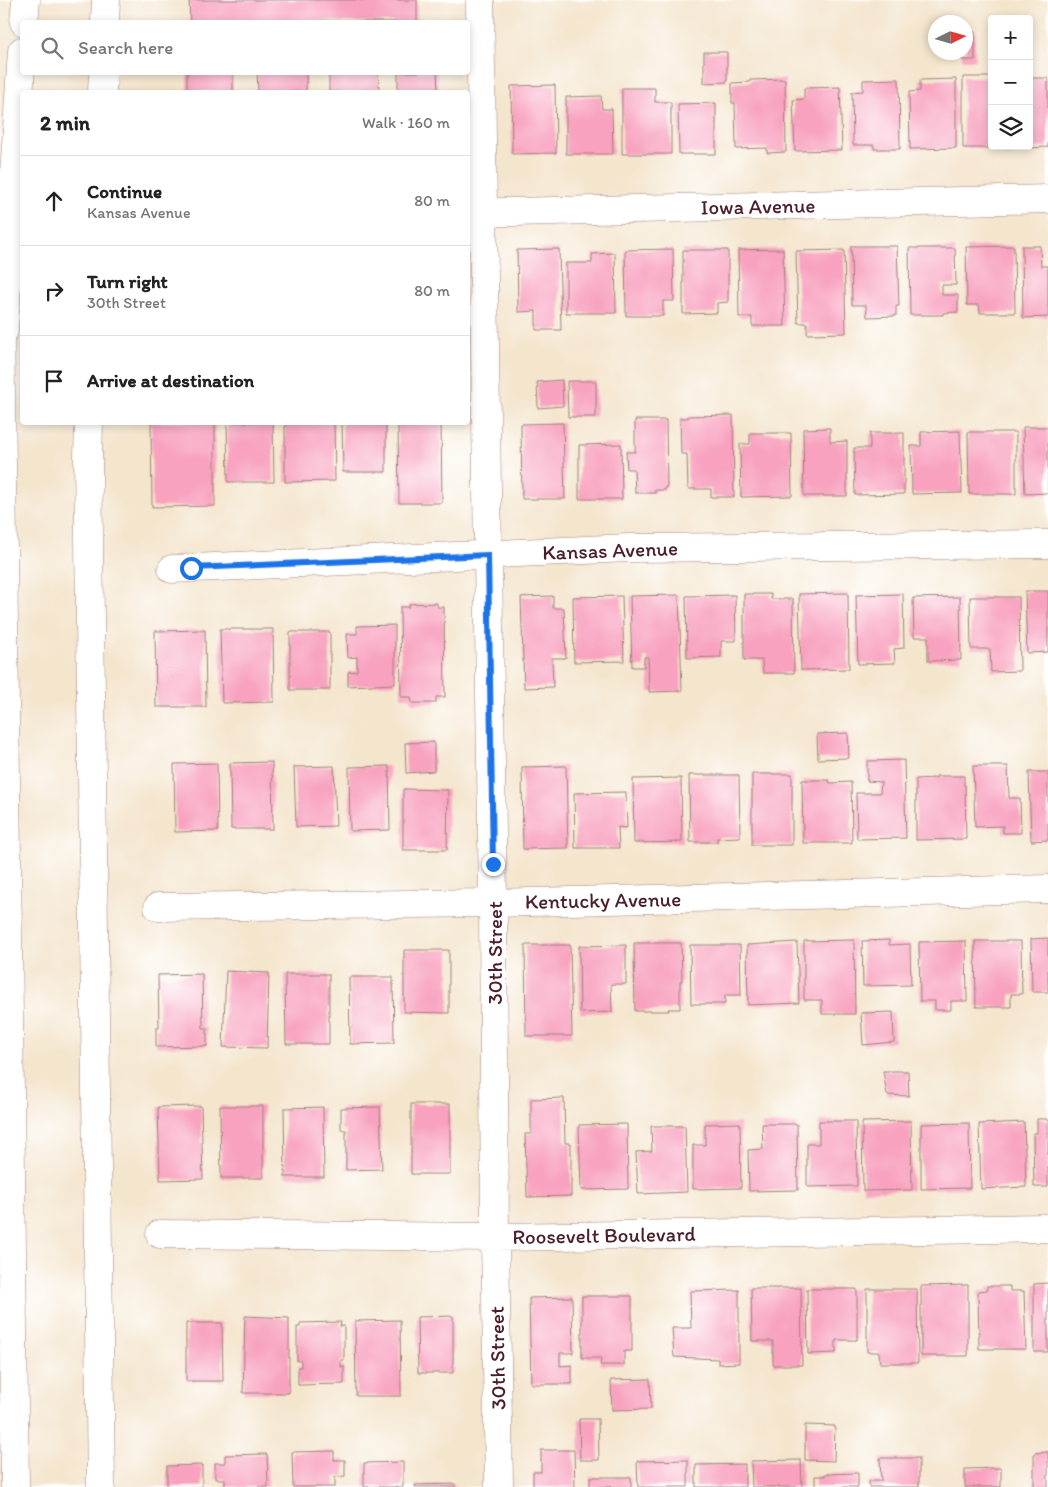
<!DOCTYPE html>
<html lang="en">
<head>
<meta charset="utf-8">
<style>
	body { margin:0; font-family:Itim,sans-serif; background:#f6f6f6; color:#222 }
	.controls { position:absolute; right:15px; top:15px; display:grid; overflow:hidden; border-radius:5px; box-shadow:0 2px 8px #0003 }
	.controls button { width:45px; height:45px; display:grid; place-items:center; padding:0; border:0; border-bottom:1px solid #e0e0e0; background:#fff; color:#222; font:25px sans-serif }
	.compass { position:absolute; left:928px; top:15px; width:45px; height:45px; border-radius:50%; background:#fff; box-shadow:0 2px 8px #0003; rotate:85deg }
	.stop { position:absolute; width:15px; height:15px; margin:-11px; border:4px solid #1a73e8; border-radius:50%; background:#fff }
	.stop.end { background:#1a73e8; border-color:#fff; box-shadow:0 1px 5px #0008 }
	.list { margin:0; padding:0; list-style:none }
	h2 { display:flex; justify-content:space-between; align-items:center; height:65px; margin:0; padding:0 20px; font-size:21px }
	h2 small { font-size:16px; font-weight:400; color:#767676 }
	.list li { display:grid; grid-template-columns:32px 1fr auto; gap:15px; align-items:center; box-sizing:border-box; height:90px; padding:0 20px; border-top:1px solid #e0e0e0 }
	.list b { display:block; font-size:19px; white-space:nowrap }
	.list p { margin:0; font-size:16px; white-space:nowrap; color:#767676 }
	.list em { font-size:16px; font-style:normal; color:#767676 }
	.icon { flex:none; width:28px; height:28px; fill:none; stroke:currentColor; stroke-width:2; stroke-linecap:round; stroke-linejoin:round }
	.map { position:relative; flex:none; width:1048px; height:1487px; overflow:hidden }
	.search { position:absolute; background:#fff; box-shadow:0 2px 8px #0003; left:20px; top:20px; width:450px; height:55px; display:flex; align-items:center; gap:12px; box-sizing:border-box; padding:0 18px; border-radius:5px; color:#767676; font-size:19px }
	.panel { position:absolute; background:#fff; box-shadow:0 2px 8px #0003; left:20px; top:90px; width:450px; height:335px; border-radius:5px }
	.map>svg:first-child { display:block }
</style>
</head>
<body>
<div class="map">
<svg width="1048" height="1487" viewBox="0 0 1048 1487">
	<rect width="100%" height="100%" fill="#fff"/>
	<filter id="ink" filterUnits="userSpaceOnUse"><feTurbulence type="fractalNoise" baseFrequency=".02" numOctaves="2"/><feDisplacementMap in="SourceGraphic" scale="10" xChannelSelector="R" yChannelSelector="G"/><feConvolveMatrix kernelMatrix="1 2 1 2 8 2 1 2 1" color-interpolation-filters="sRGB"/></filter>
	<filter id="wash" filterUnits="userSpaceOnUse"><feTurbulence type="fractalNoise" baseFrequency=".0096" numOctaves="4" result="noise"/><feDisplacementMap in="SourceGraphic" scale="20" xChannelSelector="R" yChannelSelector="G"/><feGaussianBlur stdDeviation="1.12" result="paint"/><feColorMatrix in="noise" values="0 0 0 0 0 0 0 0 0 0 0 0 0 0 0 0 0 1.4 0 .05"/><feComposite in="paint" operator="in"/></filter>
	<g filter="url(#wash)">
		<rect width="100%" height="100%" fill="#f4e5cd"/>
		<g id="blocks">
			<path fill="#f8a2bf" d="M189,0H417V22H337V21H322V22H190Z
				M966,32H975V60H962V52H966Z
				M704,52H727V82L704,83Z
				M187,72H233V92H187Z
				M257,72H306V92H258Z
				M329,72H378L379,92H329Z
				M398,72H437L438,92H398Z
				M963,77H992V146H1012V148H963Z
				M1029,78H1048V147L1029,148Z
				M785,79L786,152L767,153V148L736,149L735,103H732V83L750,82V80Z
				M899,79L900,149H874V145H853L852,92L863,91V80Z
				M956,79V148L910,149L909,92L920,91V80Z
				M555,85L556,153L512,154L511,86Z
				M840,87L842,150L795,151L793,100L804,99V88Z
				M622,88H655V102H671V154H622Z
				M601,96L602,109H612L613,154H566V97Z
				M716,103V154H679L678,104Z
				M851,246H897L899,306H896V316L867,317L866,305H852Z
				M1014,246L1015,313H980L979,305H967L966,247Z
				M1022,246H1040L1041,266H1048V317L1023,318Z
				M909,248H955L956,285H942V295H958V312L943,313V315H910Z
				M559,249L561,330H536V311L518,312L517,250Z
				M673,249L674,301H663V316H626L625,250Z
				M783,249L785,326H752V317H739L738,250Z
				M683,250H728V302L717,303V313L683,314Z
				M844,250L846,333L807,334V323H798L796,251Z
				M615,253L616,313H566V263H592V254Z
				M562,380L563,406L538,408L537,382Z
				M567,381H596V417H568Z
				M733,415L734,497H711V489H688L687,454H681L680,418H688V416Z
				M635,420H666L667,487H665V490H655V493H635L634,469H627L626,452H635Z
				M151,422H215V506L152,507Z
				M227,422H273L274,482H228Z
				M286,422H334L335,481L285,482V426L286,427Z
				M342,422H386V472H343Z
				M398,422H441L442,503H399Z
				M563,423L565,499H522L521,424Z
				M1023,427H1048V493L1025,494Z
				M830,428V442L847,441V496H804L803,429Z
				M960,431L962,493L912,494L911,446H921V432Z
				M968,432H1016V494H969Z
				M750,433H791L792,496L741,497L740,444H750Z
				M870,433H904V494L855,495L854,448H870Z
				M621,444L622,499H579V445Z
				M1025,591H1048V652L1027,653Z
				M848,593L849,669L801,670L799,594Z
				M744,594H771V599H793L794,673H763L762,660H744Z
				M903,594L904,648L894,649L895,663L858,664L856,595Z
				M679,595L682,691L649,692L648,657H644V667H632L630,596Z
				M735,595L736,641H721V657L687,658L686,596Z
				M553,596V608H564L566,658H552L553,687L524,688L521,597Z
				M622,596L624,661L574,662L573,597Z
				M960,597L961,660L928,661V637H914L913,598Z
				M970,597H1019L1020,671L991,672L990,649H971Z
				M437,603V607H444L445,697H436V703H412L411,697H401L400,607H409V604Z
				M395,625V684L348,686V672L357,671V657L348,658L347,634H357V626Z
				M220,629H273L274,702L222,703Z
				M205,630L206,707H156L155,631Z
				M290,632H330V690H290Z
				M848,733L849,758L818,759L817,734Z
				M434,742V771L406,773L405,743Z
				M904,760L906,838L857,839L856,793H880L881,782L867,781V761Z
				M272,762L273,829H231L230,763Z
				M217,763L218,831L175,832L174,764Z
				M334,766L336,826L296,827L294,767Z
				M389,766L390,830L350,831L349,767Z
				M566,766L568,848L523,849L522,767Z
				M973,766H1008L1009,798H1020L1021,833H1003V826L975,827Z
				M1029,772H1048V840L1031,841Z
				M752,774H792V845H752Z
				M689,775H739L740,837L717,838V842H690Z
				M936,776H964V785H965L966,839L916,840V779L936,778Z
				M681,778L682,842L634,843L633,779Z
				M802,780H829L830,783L851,782L852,843H803Z
				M403,789L448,790L447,850H403Z
				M626,792L627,828L618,827L619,848H575L574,793Z
				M1048,938V992H1032L1031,939Z
				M854,940L855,1014H822V1000H804V941Z
				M889,940V945L910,944L911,985L863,986L862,941Z
				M966,941L967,1001H951V1010H935V1001H920L919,942Z
				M975,941H1021L1022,994H1011V1007H976Z
				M797,942L799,1003L748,1005L747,945Z
				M634,943H681L682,981H680V1009H668L669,1011H635Z
				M525,945H570L572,1036H526Z
				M626,945V984H611L612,1012L580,1013L579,946Z
				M690,945H740L741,995H725V1004H691Z
				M404,950H449V1013L404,1012Z
				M226,971L269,973L267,1048L223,1047Z
				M202,974L203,1028H207V1046L156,1047V1028H159L158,975Z
				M285,974H329V1044H286Z
				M349,977H393L394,1043L350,1044Z
				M893,1012L894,1042L863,1045L861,1013Z
				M883,1071H908L909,1096L887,1095Z
				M564,1098L565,1143H571V1196L527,1197L525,1134H531V1099Z
				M411,1104H450V1174H411Z
				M201,1106L203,1179L160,1180L158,1107Z
				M220,1106H263V1178H221Z
				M323,1107L324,1177H285L284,1108Z
				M380,1107L382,1169L346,1170V1130H341V1108Z
				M1037,1119H1048V1187H1034L1033,1133H1037Z
				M819,1121H856L857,1186L807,1187V1144H819Z
				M911,1121L912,1190L863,1191L862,1122Z
				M1024,1122L1026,1187L981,1189L979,1124Z
				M740,1123L741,1188L693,1189V1145H705V1124Z
				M969,1123L970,1188L921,1189V1124Z
				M627,1124L628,1189L581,1190L579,1125Z
				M762,1124H797L798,1190L749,1191L748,1150L763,1149Z
				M651,1126H685L687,1192L638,1194L636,1152L652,1151Z
				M1048,1283V1352H1034V1284Z
				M968,1285V1356H921V1286Z
				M987,1286H1010V1291H1024L1026,1349H979L978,1291L987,1290Z
				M751,1288H801L802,1365H773V1341H752Z
				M807,1289H857V1340H836V1353L808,1354Z
				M867,1289H917L918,1363H880L879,1352H867Z
				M739,1290V1363L718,1364V1359L674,1357L672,1328H691L690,1291Z
				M582,1296H632V1351H624V1365H600L601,1358H582Z
				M572,1297L573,1353H560V1366L572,1365V1384H531L529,1298Z
				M245,1316L289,1318V1393H243Z
				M453,1316V1373H418L417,1317Z
				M400,1320L401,1396H356L355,1321Z
				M341,1322L340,1326H344V1360H341V1367L344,1366V1384L298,1385V1367H301V1361H297V1327H300V1323Z
				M186,1323H222L223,1381H186Z
				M650,1379L651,1409L612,1410L611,1380Z
				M579,1419H598L599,1460H580Z
				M805,1425L835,1426L834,1461L805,1460Z
				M541,1450H574L575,1487H533V1472H541Z
				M334,1451V1460H345V1476L335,1477V1487H293L292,1452Z
				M1048,1452V1487H1034V1453Z
				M267,1454L268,1487H225V1479H215V1463H225V1455Z
				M880,1458H919V1487H869V1481H881Z
				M688,1460V1487H638L637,1461Z
				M801,1460L802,1487H752L751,1461Z
				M403,1462V1487H364V1463Z
				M745,1464V1487H696V1465Z
				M202,1465V1487H167V1466Z
				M1001,1468V1487H965V1469Z
				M858,1473V1487H815V1476H825V1474Z
				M590,1477H631V1487H590Z
				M455,1484V1487H415V1485Z"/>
		</g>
	</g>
	<g filter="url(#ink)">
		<use href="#blocks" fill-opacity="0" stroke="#9f827c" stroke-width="1"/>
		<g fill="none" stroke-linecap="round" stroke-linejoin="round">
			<g stroke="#9f827c" stroke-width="29">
				<path id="street" d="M480,0L493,903L495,1237L499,1487
					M468,213L1048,199
					M172,569L629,548L1048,544
					M158,907L493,903L1048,889
					M160,1234L495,1237L1048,1228"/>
			</g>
			<g stroke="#9f827c" stroke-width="29">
				<path id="highway" d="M24,22L26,0
					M105,22L106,0
					M102,92L103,72
					M0,312L15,1487
					M4,331L22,51
					M89,422L88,458L101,1487"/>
			</g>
			<use href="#street" stroke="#fff" stroke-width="28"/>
			<use href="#highway" stroke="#fff" stroke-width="28"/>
		</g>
	</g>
	<g fill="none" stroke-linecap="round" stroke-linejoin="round" filter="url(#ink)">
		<path stroke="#1a73e8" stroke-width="6" d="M191,568L488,555L493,864"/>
	</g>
	<g text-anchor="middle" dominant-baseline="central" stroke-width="4.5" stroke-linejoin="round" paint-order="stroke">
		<g font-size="21" fill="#4a1f2b" stroke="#fff">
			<text transform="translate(758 206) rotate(-1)">Iowa Avenue</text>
			<text transform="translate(610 550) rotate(-2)">Kansas Avenue</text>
			<text transform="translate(603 900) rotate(-1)">Kentucky Avenue</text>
			<text transform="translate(494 953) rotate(-90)">30th Street</text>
			<text transform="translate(604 1235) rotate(-1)">Roosevelt Boulevard</text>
			<text transform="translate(497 1358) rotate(-91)">30th Street</text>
		</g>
	</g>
</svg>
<div class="controls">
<button>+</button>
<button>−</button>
<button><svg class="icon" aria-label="layers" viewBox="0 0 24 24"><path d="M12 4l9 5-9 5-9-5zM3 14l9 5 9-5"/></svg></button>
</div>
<svg class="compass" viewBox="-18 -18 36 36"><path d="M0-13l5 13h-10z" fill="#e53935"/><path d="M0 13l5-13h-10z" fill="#767676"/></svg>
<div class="stop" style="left:191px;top:568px"></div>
<div class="stop end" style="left:493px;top:864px"></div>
<div class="search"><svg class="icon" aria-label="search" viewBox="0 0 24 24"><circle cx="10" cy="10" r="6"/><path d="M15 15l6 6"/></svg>Search here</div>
<section class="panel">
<h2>2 min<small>Walk · 160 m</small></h2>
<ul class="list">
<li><svg class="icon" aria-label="ahead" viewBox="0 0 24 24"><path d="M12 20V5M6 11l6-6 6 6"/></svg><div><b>Continue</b><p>Kansas Avenue</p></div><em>80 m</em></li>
<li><svg class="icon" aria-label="right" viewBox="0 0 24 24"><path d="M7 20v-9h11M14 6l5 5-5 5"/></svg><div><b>Turn right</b><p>30th Street</p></div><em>80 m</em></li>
<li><svg class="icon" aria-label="arrive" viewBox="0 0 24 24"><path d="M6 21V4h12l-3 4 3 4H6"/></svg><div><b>Arrive at destination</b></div></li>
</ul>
</section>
</div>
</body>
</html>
